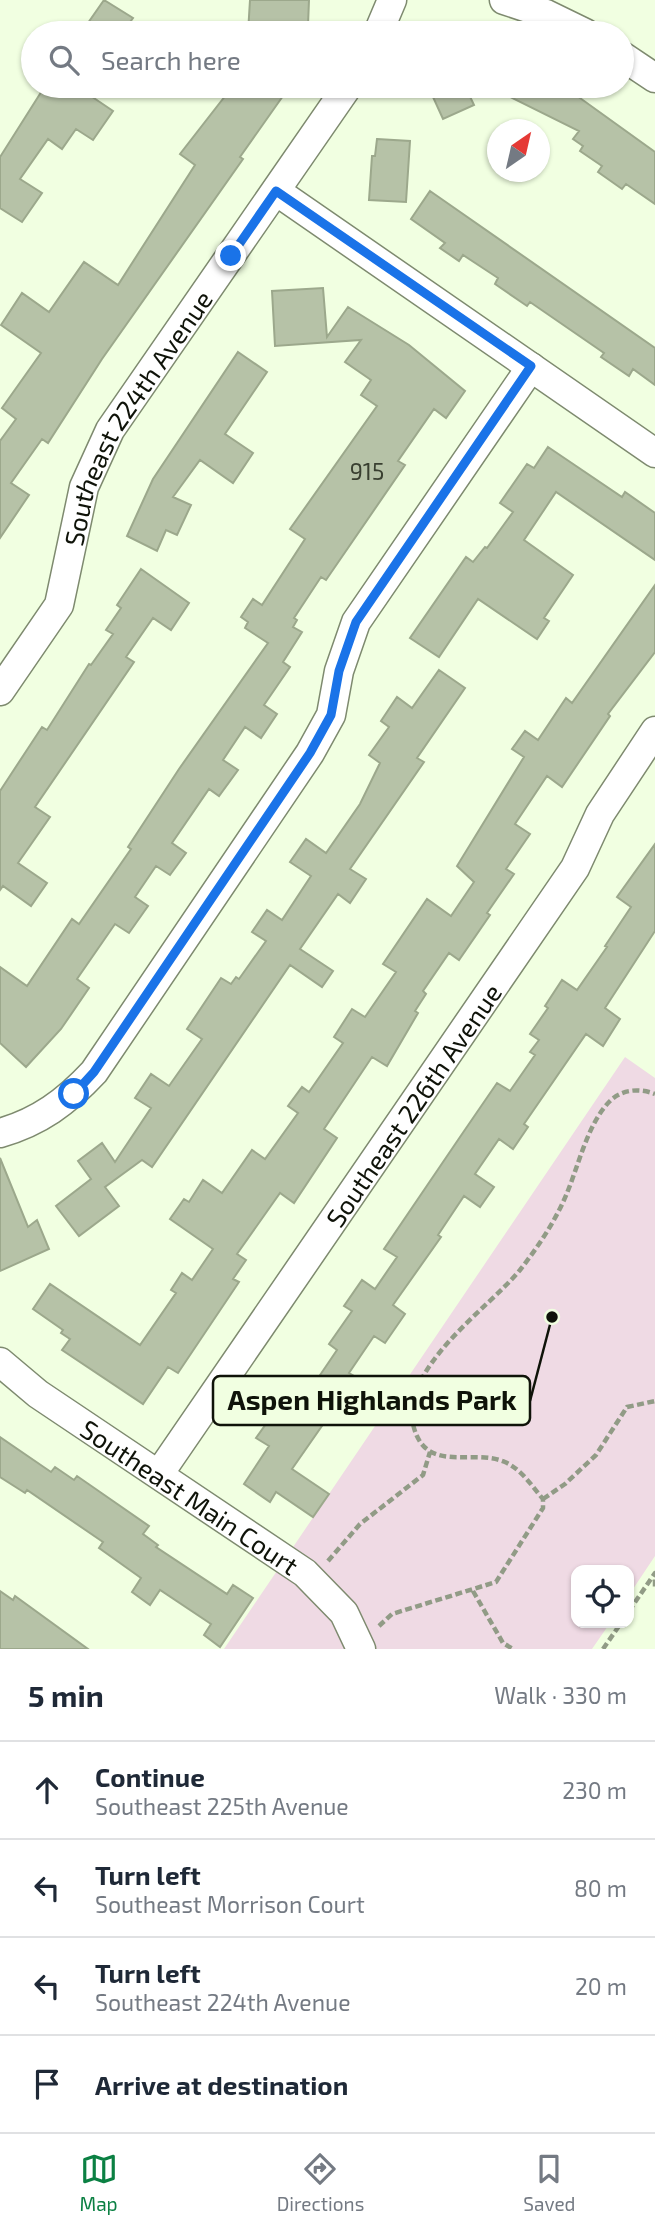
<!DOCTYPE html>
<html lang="en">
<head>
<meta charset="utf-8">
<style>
	body { margin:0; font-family:"Exo 2",sans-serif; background:#f2f2f3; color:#1f2937 }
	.controls { position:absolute; right:21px; bottom:21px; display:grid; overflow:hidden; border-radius:14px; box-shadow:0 2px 5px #0004 }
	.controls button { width:63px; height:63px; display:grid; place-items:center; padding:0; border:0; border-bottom:2px solid #e0e1e3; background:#fff; color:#1f2937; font:35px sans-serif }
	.compass { position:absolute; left:487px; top:119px; width:63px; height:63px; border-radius:50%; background:#fff; box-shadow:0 2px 5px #0004; rotate:34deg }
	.stop { position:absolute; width:21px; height:21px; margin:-16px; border:5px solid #1a73e8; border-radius:50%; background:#fff }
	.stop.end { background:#1a73e8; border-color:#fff; box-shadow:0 2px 7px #0008 }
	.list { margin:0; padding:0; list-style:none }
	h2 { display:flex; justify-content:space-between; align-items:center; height:91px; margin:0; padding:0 28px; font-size:30px }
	h2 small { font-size:23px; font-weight:400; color:#747a83 }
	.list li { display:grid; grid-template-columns:46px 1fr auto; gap:21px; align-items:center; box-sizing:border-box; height:98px; padding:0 28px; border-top:2px solid #e0e1e3 }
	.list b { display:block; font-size:26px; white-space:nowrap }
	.list p { margin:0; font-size:23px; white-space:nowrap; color:#747a83 }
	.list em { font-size:23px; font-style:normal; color:#747a83 }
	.icon { flex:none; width:38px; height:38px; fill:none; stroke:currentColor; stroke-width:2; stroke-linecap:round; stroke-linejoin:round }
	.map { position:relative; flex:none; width:655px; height:1649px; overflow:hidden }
	.search { position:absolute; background:#fff; box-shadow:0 2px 5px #0004; left:21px; right:21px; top:21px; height:77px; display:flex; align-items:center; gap:18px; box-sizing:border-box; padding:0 24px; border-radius:38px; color:#747a83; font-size:26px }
	.sheet { height:483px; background:#fff }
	nav { display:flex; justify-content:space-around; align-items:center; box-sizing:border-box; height:98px; border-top:2px solid #e0e1e3; background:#fff; font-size:19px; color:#747a83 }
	nav a { display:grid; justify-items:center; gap:4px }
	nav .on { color:#0b8043 }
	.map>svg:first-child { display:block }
</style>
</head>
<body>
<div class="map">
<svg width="655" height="1649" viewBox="0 0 655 1649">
	<rect width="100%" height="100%" fill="#f1ffe1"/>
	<path fill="#efdae4" d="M625,1057L655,1078V1556L629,1595V1570H576V1623H610L592,1649H224Z"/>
	<path fill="#b6c2a7" stroke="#9ca88c" stroke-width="2" d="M104,0L133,18L122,33H81Z
		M250,0H309L308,25H304L303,33H248Z
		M45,86H76L113,111L93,140L76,129L62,149L48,139L20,179L42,193L22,222L0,208V157Z
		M233,86H290L240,157L243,159L102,359L48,443L42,439L11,483L29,495L0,538V441L16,419L2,408L41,353L1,325L22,293L49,312L84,262L118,285L195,165L180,154Z
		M428,86H465L474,105L443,119Z
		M488,86H564L574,91L573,93L655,152V204L626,184L622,189L598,172L602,166L580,151L583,146L573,139L579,131Z
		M377,139L410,141L406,202L369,200L372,156H375Z
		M430,191L655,348V385L633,369L629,376L601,357L604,353L530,302L527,306L495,284L498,278L463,255L459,261L440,248L445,243L411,219Z
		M323,288L327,337L348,307L409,345L465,391L446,418L434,409L398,461L405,465L326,580L321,577L294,618L297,620L293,627L302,632L283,662L290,667L264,705L277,714L261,738L245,727L223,760L238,770L219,796L209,789L172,843L186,853L170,875L156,866L135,897L148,906L129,933L115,924L77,979L89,988L61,1029L26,1067L0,1043V967L27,986L72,919L79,924L131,849L128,847L179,769L268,643L245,628L248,622L241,617L253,599L262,605L305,539L290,529L377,406L361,395L371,380L345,362L361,340L275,346L272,291Z
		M238,352L267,372L225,434L253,453L233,483L200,460L173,497L191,505L177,535L166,530L157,551L127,536L153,479Z
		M548,447L622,497L625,492L655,513V560L556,492L524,540L573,575L544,618L549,621L537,639L478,599L439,657L410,638L466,557L473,562L485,547L487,548L513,512L500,503L527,464L534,468Z
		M141,569L189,603L171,630L153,618L126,657L134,662L35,807L50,817L18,863L47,883L31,906L3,886L0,890V791L42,727L47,730L89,664L91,665L113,634L106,630L121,608L117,605Z
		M655,585V652L608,714L610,716L562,787L547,776L515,824L530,834L506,869L514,874L487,913L490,915L459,960L449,953L423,991L426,994L415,1011L418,1013L387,1066L372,1057L324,1129L337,1138L294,1203L280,1193L237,1254L246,1260L233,1279L239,1282L178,1373L168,1367L143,1404L62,1350L70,1339L61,1333L63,1330L33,1309L50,1284L140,1345L176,1293L171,1290L182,1273L192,1280L213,1249L170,1219L184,1199L189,1202L203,1180L222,1193L252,1150L265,1159L298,1113L288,1106L302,1087L309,1092L343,1043L334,1037L352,1009L365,1017L396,972L383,964L427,899L451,916L474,882L457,866L524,757L512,749L525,731L538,740L566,698L572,703Z
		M439,670L465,688L417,758L424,762L350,869L366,879L350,903L338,894L300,949L333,971L322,987L290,965L152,1167L142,1160L105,1187L119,1206L79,1236L56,1206L91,1179L78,1161L102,1143L115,1162L151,1108L135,1098L151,1074L169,1086L202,1039L187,1029L221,978L231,984L236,977L239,979L266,941L252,932L267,910L282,920L311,876L290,862L306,839L326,853L360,804L380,763L369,755L389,727L381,721L397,697L412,708Z
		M655,844V931L605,1008L620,1019L603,1046L586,1034L524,1124L528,1127L513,1149L499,1139L475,1174L494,1187L480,1207L464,1196L438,1235L441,1237L393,1305L405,1314L385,1343L374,1336L349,1373L356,1377L292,1469L329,1494L313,1517L276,1492L270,1502L244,1484L269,1446L256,1438L291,1389L300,1396L310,1382L314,1384L337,1350L329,1344L352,1311L344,1306L362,1280L375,1289L397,1257L384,1249L460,1137L497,1083L510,1091L535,1055L530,1052L539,1040L530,1034L548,1008L545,1006L562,980L577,990L607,947L605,946L631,907L617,897Z
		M0,1158L28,1227L37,1220L49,1249L0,1271Z
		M0,1437L51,1472L55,1467L74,1480L77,1476L149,1526L143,1534L158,1545L156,1547L227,1594L233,1585L253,1598L220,1647L204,1635L211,1624L160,1590L150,1605L132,1592L141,1578L99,1548L103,1542L27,1490L25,1493L0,1477Z
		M0,1591L13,1600L15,1596L88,1649H0Z"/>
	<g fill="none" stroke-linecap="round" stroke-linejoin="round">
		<g stroke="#7e8a6f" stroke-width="31">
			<g id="minor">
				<path d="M504,0L546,14L585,33"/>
				<path d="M378,33L392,0"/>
				<path d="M622,56L655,78"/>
				<path d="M276,191L655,453"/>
				<path id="s1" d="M0,691L59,605L84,487L110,430L348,86"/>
				<path d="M0,1133C39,1122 66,1102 94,1072L310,753L331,715L339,671L356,622L531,367"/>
				<path id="s2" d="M0,1362L38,1394L305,1573L344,1613L361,1649"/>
				<path id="s3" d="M159,1474L575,868L600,814L655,731"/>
			</g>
		</g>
		<path stroke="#919b86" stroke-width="4.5" stroke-dasharray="7 3.5" stroke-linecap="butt" d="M543,1499L565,1484L596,1455L627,1407L655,1401
			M328,1561L360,1524L423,1475L430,1452
			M473,1591L503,1643L513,1649
			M629,1611L655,1573V1588
			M379,1626L392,1614L496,1582L543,1508V1499C531,1485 522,1470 505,1462C473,1448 427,1474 414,1428C398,1369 488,1309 520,1270C538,1247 556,1220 567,1193C579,1164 588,1123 610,1101C622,1089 640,1088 655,1094
			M603,1649L621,1623"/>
		<use href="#minor" stroke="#fff" stroke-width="28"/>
	</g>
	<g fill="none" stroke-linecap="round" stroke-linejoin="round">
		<path stroke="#1a73e8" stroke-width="9" d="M74,1094L94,1072L310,753L331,715L339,671L356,622L531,366L276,191L231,256"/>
	</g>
	<g text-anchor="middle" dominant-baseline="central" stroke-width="6" stroke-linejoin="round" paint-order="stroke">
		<g font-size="23" fill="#393f30">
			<text x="367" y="471">915</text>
		</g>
		<g font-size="26" fill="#0f1309" stroke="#f1ffe1">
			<text stroke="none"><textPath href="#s1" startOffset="310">Southeast 224th Avenue</textPath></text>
			<text stroke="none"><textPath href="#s3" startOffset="448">Southeast 226th Avenue</textPath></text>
			<text stroke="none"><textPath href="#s2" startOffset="233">Southeast Main Court</textPath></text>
		</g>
	</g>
	<path fill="none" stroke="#0f1309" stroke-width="2.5" d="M552 1317L530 1401"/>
	<circle fill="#0f1309" stroke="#f1ffe1" stroke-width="2.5" cx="552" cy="1317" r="7"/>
	<rect fill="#f1ffe1" stroke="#0f1309" stroke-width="2.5" x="213" y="1376" width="317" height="49" rx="7"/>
	<g font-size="28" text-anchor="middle" font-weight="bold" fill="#0f1309">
		<text x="372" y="1410">Aspen Highlands Park</text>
	</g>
</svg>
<div class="controls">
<button><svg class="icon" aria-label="locate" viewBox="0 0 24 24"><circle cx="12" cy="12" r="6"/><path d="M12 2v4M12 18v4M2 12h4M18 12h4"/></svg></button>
</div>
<svg class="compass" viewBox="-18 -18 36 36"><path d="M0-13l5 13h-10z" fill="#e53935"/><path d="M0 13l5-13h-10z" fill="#747a83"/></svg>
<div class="stop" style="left:74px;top:1094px"></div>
<div class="stop end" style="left:231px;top:256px"></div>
<div class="search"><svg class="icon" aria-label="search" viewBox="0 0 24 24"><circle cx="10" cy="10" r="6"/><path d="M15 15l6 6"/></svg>Search here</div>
</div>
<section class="sheet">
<h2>5 min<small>Walk · 330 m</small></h2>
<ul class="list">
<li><svg class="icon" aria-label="ahead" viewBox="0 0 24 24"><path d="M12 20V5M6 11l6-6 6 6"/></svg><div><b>Continue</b><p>Southeast 225th Avenue</p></div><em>230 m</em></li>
<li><svg class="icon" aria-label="left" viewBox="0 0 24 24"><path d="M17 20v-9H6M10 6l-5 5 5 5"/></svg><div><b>Turn left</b><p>Southeast Morrison Court</p></div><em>80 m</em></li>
<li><svg class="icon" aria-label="left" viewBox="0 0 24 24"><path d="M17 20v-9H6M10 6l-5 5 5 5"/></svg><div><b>Turn left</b><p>Southeast 224th Avenue</p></div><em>20 m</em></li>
<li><svg class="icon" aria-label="arrive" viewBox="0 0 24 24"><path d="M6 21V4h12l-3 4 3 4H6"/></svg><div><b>Arrive at destination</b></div></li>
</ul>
</section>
<nav>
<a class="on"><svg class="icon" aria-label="map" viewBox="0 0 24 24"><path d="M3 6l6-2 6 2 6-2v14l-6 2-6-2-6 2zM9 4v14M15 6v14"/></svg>Map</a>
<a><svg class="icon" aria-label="directions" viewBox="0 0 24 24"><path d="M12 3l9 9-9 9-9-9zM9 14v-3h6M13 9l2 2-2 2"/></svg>Directions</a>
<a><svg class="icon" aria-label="saved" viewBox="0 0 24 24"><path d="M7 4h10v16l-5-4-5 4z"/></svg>Saved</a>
</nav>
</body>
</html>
